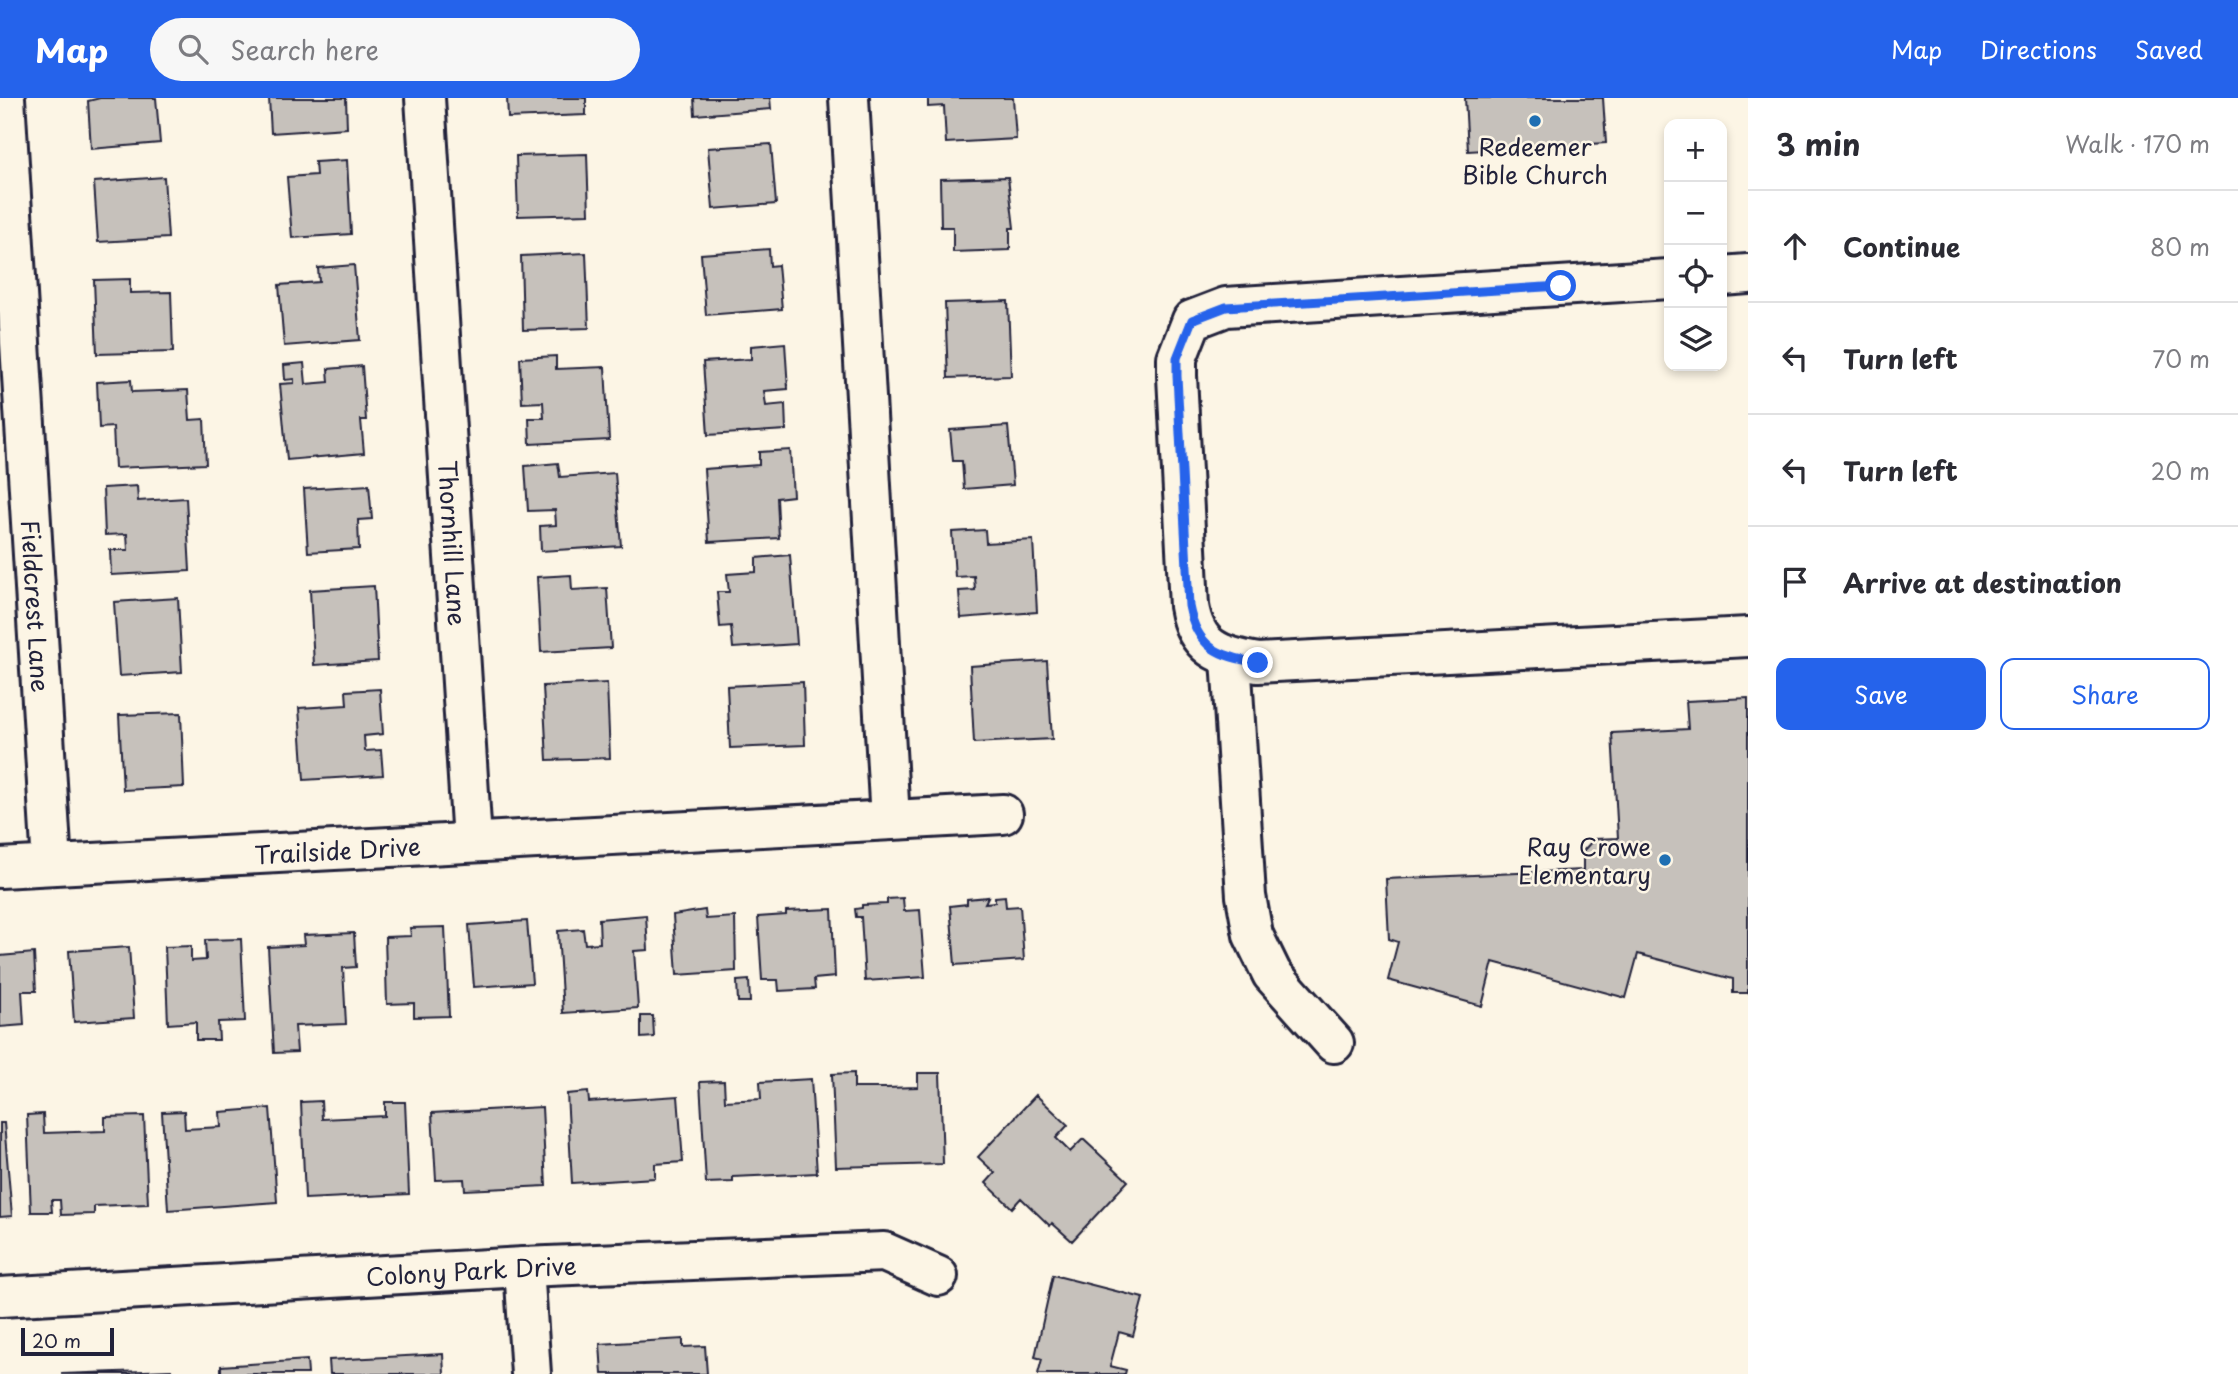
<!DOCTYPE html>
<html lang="en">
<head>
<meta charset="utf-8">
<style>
	body { margin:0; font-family:"Playpen Sans",sans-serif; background:#f7f7f7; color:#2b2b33 }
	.controls { position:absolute; right:21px; top:21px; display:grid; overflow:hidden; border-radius:14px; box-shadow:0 4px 10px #0003 }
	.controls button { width:63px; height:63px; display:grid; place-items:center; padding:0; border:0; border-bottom:2px solid #e1e1e2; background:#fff; color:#2b2b33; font:35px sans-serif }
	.scale { position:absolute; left:21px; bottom:18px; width:93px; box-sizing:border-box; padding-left:7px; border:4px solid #22223b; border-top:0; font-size:19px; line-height:24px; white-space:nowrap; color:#22223b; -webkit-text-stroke:5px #fcf5e5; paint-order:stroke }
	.stop { position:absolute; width:21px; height:21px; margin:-16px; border:5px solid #2563eb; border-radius:50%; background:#fff }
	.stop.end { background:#2563eb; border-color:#fff; box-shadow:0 2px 7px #0008 }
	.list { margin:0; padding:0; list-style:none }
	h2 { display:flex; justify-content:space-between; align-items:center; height:91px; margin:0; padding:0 28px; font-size:30px }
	h2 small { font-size:23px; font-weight:400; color:#7c7c81 }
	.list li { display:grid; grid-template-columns:46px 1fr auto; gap:21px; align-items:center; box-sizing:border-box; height:112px; padding:0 28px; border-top:2px solid #e1e1e2 }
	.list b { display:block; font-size:26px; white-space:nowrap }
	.list em { font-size:23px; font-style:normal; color:#7c7c81 }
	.actions { display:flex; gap:14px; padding:21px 28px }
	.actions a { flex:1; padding:16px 0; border:2px solid #2563eb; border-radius:14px; text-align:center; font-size:24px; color:#2563eb }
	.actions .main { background:#2563eb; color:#fff }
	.icon { flex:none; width:38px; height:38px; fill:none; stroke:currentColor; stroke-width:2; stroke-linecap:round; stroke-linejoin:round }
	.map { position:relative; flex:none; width:1748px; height:1276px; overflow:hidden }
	header { display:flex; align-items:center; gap:42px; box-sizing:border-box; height:98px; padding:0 35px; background:#2563eb; color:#fff }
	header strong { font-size:33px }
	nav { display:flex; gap:38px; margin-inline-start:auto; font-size:24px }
	.search { width:490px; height:63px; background:#f7f7f7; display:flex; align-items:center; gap:18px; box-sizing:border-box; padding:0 24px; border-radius:38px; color:#7c7c81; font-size:26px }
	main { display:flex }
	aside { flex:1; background:#fff }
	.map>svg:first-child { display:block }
</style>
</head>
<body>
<header>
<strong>Map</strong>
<div class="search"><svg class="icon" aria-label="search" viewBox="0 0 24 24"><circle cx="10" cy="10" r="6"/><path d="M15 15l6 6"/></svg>Search here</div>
<nav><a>Map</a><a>Directions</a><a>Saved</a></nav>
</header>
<main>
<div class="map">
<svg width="1748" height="1276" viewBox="0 0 1748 1276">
	<rect width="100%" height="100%" fill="#fcf5e5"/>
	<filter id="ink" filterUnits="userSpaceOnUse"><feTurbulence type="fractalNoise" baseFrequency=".0143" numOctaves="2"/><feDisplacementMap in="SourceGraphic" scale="14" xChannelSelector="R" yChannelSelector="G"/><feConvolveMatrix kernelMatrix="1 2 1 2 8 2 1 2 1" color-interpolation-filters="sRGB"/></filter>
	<g filter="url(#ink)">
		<path fill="#c6c1bb" stroke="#22223b" stroke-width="2" d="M100,0H156L160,45L91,51L88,3Z
			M269,0H346L347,30L271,35Z
			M507,0H586V17L508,20Z
			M694,0H770L771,11L695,17Z
			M928,0H1013L1016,41L946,45L944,8L928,9Z
			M1465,0H1603L1606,45L1468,53Z
			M771,46L776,106L713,111L708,50Z
			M587,56L589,116L518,118L516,58Z
			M347,62L351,136L292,140L287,79L316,77L315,64Z
			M164,79L168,140L98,144L94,84Z
			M1008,79L1014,130H1010V152L953,154V129H941L940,81Z
			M769,151L770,168L778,167L782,211L706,217L701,156Z
			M586,155L589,230L523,232L521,158Z
			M354,167L360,242L284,248L279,187L319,184L318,170Z
			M130,181V195L171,194L173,254L97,256L94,182Z
			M1008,203L1011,278L948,280L945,205Z
			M785,245L788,291L764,293L766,308L785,306L786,332L708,337L703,264L751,261V248Z
			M556,258V271L605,269L609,342L530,346L529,320H544L543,304L522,305L520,260Z
			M304,265L306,286L329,284L328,271L362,268L366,322H361L364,355L287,362L280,286L294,285V281L285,282L284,267Z
			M131,282L132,294L188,292L190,322L204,321L206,366L115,370L113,329L99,330L97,284Z
			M1008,328L1013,387L964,391L962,363H953L950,332Z
			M790,352L793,398L777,400L779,440L709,444L704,371L759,367V354Z
			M558,365L560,379L615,375L621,448L541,453L540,428L556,427L555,412L528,413L525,368Z
			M369,387L372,421L358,422L359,451L308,454L304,391Z
			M137,388L138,403L186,400L190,473L111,477L110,452H128L127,436L105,437L103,390Z
			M985,432L986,445L1033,442L1037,514L961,520L959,493L975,492L974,478L955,479L952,434Z
			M790,457L797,546L733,550L731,528L720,529L717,494H729L727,476L756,474V460Z
			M571,477L572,492L607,490L611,550L541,554L537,479Z
			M374,488L378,563L314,567L310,492Z
			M178,500L182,574L119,578L114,504Z
			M1047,563L1052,641L974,645L970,568Z
			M803,584L805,647L730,650L727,588Z
			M607,585L610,660L547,662L543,588Z
			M380,591L383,636L364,638L365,653L381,652L383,677L304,682L299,610L347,607L346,593Z
			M1748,600V895H1733V881L1638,856L1626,900L1493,864L1482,908L1388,882L1398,844L1389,841L1386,781L1583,772V753L1594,741L1618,740L1612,635L1688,631L1686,603Z
			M181,615L184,689L123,692L119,617Z
			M1005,798L1006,809L1020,808L1024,862L955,867L950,808L967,806V801L988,799L985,805L995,804V799Z
			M903,800L904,813L920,812L925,879L865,883L861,819H856L855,811L862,810V807L887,806V801Z
			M832,811L835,879L814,881L815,891L779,893L778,882H762L758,819L786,817V813Z
			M705,812L706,821L735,819L736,873L677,877L673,817Z
			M646,817L648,852L634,853L638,910L563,915L558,833L583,831L585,846L600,845L599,821Z
			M527,823L532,885L474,889L469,827Z
			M445,829L449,918L414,919V905L387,906L385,839L411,838L410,830Z
			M354,835L356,869L343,870L346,926L295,928L297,954L274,955L268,849L304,847L303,837Z
			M241,841L245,923L218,924L219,942H196V924L168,926L165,849L191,848V863L206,862L205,842Z
			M129,849L134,920L74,924L69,853Z
			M34,855L36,893H22L24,927L0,929V858Z
			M749,882L750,904H738L737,883Z
			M641,918H653L654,939L641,940Z
			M854,975V990H885L918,989V975H940L943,1066L836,1069L832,976Z
			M811,981L817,1075L733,1079V1084L706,1085L700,984L724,983L725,1003L761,1001L760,984Z
			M588,994L589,1004L678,998L683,1064L655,1066V1080L572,1085L567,996Z
			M1036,997L1068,1027L1056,1040L1070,1054L1083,1041L1128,1083L1072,1143L1052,1125L1050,1128L1021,1100L1012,1110L986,1085L995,1075L978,1059Z
			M321,1003L322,1021L385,1018V1004H405L409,1096L305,1101L301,1004Z
			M542,1009L546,1088L465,1092L464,1081L436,1082L432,1015Z
			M270,1010L277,1104L168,1112L162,1014L184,1013L185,1031L221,1029L220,1014Z
			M43,1016L44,1035L105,1033V1019L144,1018L148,1106L94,1108V1116L61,1117L60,1102H51L52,1114H31L27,1017Z
			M0,1025H4L12,1118L0,1119Z
			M1053,1177L1143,1200L1133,1238L1119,1234L1110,1268L1126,1272L1125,1276H1038L1042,1261L1035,1259Z
			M683,1241V1249L705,1248L707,1276H602L600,1246Z
			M443,1256L444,1276H330L329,1262Z
			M307,1262L308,1276H221V1268Z
			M171,1272L172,1276H61Z"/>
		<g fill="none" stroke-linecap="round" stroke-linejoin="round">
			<g stroke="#22223b" stroke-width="44">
				<g id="minor">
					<path id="s1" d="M5,0L52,767"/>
					<path id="s2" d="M425,0L472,743"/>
					<path d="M849,0L890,722"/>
					<path d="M1722,178L1748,176"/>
					<path d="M1669,181L1226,209L1192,222L1177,260V278L1189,508C1196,550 1218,558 1258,565L1748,539"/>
					<path d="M1231,560L1246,798L1253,837L1272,876L1334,945"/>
					<path id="s3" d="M0,770L1003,716"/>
					<path d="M524,1169L531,1276"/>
					<path id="s4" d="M0,1199L524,1169L884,1154L938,1178"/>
				</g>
			</g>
			<use href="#minor" stroke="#fcf5e5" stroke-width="38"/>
		</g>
	</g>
	<g fill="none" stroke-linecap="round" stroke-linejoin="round" filter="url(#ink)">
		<path stroke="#2563eb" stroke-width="9" d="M1258,565C1218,558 1197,550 1189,508L1177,278V260L1192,222L1226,209L1561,188"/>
	</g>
	<g fill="#1f6fb2" stroke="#fcf5e5" stroke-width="2.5">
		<circle cx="1535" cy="23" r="7"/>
		<circle cx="1665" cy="762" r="7"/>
	</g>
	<g text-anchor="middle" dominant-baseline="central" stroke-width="5" stroke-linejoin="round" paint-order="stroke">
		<g font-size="24" fill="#22223b" stroke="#fcf5e5">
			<text x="1535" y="48">Redeemer<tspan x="1535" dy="28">Bible Church</tspan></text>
			<text x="1651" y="748" text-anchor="end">Ray Crowe<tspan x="1651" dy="28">Elementary</tspan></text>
		</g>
		<g font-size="24" fill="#22223b" stroke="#fcf5e5">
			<text stroke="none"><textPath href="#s2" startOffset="446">Thornhill Lane</textPath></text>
			<text stroke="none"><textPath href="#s1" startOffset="509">Fieldcrest Lane</textPath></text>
			<text stroke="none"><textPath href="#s3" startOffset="338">Trailside Drive</textPath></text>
			<text stroke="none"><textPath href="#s4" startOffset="472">Colony Park Drive</textPath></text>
		</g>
	</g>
</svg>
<div class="controls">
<button>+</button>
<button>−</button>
<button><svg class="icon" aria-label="locate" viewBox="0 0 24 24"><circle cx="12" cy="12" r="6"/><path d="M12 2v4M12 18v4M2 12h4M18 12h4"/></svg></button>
<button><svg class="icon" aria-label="layers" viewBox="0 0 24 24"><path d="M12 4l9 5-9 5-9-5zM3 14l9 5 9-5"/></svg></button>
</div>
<div class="scale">20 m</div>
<div class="stop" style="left:1561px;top:188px"></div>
<div class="stop end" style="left:1258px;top:565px"></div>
</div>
<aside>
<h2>3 min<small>Walk · 170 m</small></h2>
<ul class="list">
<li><svg class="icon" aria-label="ahead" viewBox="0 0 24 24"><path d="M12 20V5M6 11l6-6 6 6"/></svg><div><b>Continue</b></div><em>80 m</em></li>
<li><svg class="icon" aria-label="left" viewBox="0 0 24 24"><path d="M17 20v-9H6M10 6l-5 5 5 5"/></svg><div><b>Turn left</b></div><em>70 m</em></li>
<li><svg class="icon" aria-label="left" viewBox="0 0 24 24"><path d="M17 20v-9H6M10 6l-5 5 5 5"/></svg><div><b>Turn left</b></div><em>20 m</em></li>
<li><svg class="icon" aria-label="arrive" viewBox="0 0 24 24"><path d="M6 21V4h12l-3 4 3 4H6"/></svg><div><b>Arrive at destination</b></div></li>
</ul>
<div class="actions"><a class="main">Save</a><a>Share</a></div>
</aside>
</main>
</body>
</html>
